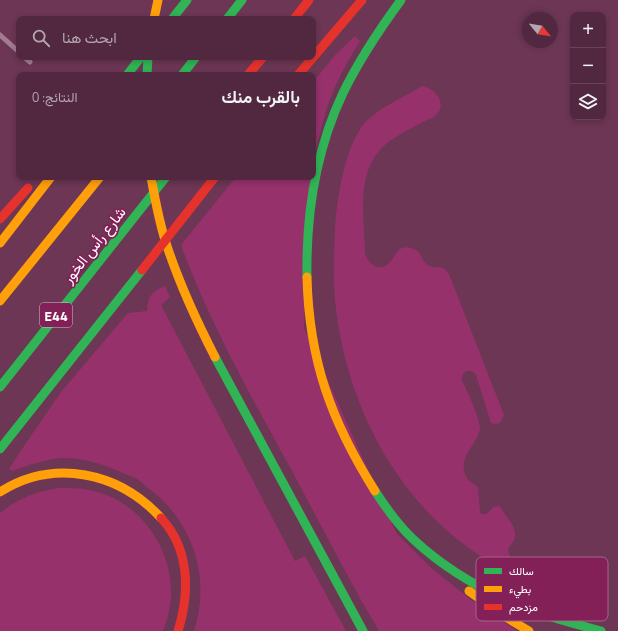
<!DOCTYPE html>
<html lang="ar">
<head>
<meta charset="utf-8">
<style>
	body { margin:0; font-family:"Titillium Web",Vazirmatn,sans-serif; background:#5b344a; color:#f1f3f6; direction:rtl }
	.controls { position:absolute; right:12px; top:12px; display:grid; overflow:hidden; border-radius:8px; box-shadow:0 2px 6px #0003 }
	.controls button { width:36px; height:36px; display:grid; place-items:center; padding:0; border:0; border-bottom:1px solid #674459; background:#51283f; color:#f1f3f6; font:20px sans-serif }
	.compass { position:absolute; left:522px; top:12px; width:36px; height:36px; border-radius:50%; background:#51283f; box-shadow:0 2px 6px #0003; rotate:120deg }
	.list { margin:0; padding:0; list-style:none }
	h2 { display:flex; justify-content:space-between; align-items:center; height:52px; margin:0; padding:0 16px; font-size:17px }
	h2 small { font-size:13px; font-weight:400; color:#b4a6b0 }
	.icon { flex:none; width:22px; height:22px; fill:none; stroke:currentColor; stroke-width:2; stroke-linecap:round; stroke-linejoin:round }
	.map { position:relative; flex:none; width:618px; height:631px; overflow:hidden; direction:ltr }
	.search { position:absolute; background:#51283f; box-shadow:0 2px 6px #0003; left:16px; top:16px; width:300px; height:44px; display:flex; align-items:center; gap:10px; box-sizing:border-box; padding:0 14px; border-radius:8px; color:#b4a6b0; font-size:15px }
	.panel { position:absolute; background:#51283f; box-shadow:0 2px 6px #0003; left:16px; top:72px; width:300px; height:108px; border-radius:8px; direction:rtl }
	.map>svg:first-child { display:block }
</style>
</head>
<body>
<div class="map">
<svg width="618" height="631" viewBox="0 0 618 631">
	<rect width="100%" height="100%" fill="#6c3654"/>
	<path fill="#97316c" d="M355,36L360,41C347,62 335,84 327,108C322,124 318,142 313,159V82L336,54Z
		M422,86C435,88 448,104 436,115C434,118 429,119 425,121C416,126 405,131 396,137C353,162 364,212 365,253C368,264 378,272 388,264C396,258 396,244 411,248C423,251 420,260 428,265C436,270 442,263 449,274L504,415L500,423L494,424L491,423L476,375C470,367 461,371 462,381C466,387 480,420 480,427C479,444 455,458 467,478C470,483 475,483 478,488L480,511L481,514H487L493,507L499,506L501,508C506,518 519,527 514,540C513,544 508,546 508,551C508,555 514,559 515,568L511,572H509C406,522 346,412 335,300C333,277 334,254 335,231C336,202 345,146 364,124C378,108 404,97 422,86Z
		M236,177H310L304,328L397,534L430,567L470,599L517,631H379C348,579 321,525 292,471C252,398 210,324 181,245Z
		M165,286L170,297L161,305L295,561L305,556L346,631H194C211,579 194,524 151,490C146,487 142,482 137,479C131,476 125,474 120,472C103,464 83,458 64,458C46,459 29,465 12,471L9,469L24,446L61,392L128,313L147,311C149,295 150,293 165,286Z
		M59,488C69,488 79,488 89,490C139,499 174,549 171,598C170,610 167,620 163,631H0V513C19,498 35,492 59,488Z"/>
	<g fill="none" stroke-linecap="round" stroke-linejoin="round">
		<path stroke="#a27c90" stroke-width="5" d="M0,35L19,52
			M24,57L30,62"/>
		<path stroke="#30b455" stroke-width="9" d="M172,19L187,0
			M227,19L242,0
			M127,75L141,57
			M147,75L148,57
			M182,75L196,57
			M307,277C306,215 316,150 343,93C359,60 379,30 401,0
			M215,357L363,631
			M0,387L166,177
			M0,449L142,270
			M375,491C386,508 398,525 413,539C445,569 487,593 528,609C552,618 576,624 601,631"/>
		<path stroke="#ff9f0a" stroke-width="9" d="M154,19L158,0
			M151,177C155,199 159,222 166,243C179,283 196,320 215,357
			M0,243L51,177
			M307,277C309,360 331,421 375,491
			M0,301L100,177
			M0,492C54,458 119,472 161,518
			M469,591L504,616L529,631"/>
		<path stroke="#e5322d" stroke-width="9" d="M294,19L309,0
			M248,75L263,57
			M298,75L362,0
			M0,219L28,188
			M142,270L215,177
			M161,518C190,549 190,593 178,631"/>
	</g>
	<g text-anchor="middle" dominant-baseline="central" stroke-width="3.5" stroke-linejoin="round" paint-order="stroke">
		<rect fill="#822057" stroke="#dabccd" stroke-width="1" x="40" y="303" width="32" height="24" rx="3"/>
		<g font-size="14" font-weight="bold" fill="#fff">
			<text x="56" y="315">E44</text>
		</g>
		<g font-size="15" fill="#fff" stroke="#822057">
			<text transform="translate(94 245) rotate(-52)">شارع رأس الخور</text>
		</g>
	</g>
	<rect x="476" y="557" width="132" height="64" rx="6" fill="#822057" stroke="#a86389" stroke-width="1"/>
	<rect x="484" y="568" width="18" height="6" fill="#30b455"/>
	<rect x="484" y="586" width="18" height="6" fill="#ff9f0a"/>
	<rect x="484" y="604" width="18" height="6" fill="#e5322d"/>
	<g font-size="11" fill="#fff">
		<text x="509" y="575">سالك</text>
		<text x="509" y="593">بطيء</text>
		<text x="509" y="611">مزدحم</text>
	</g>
</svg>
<div class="controls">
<button>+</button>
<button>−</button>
<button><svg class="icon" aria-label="layers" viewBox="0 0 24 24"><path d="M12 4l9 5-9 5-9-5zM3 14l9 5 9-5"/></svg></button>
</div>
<svg class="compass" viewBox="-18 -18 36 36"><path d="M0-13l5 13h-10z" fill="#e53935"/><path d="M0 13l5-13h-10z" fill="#b4a6b0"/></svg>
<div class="search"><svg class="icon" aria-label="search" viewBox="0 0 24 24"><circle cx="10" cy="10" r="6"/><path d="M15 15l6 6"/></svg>ابحث هنا</div>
<section class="panel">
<h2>بالقرب منك<small>النتائج: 0</small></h2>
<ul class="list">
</ul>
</section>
</div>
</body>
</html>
